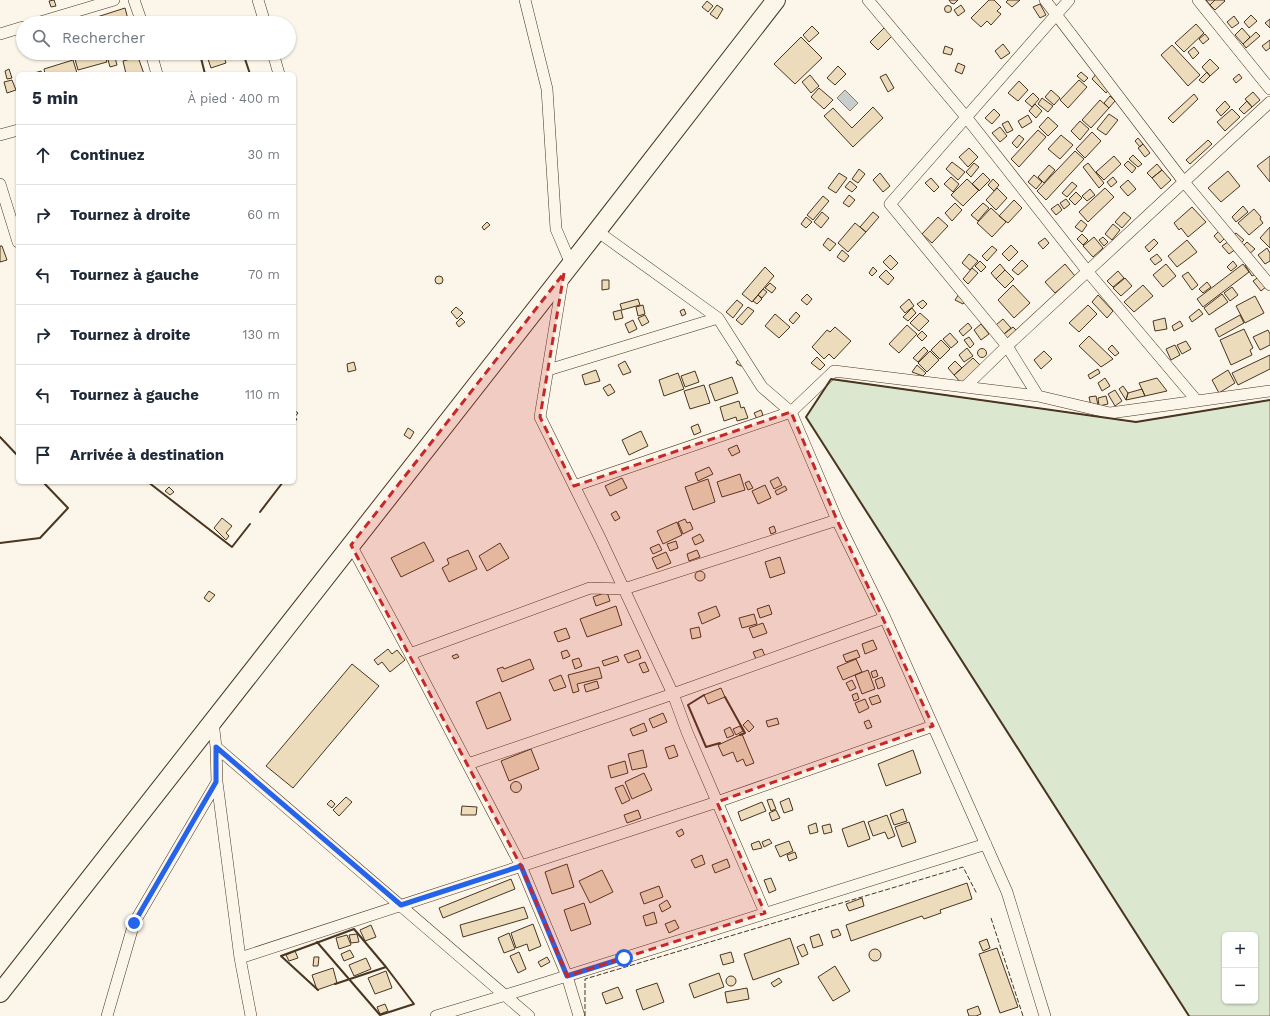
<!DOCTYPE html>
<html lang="fr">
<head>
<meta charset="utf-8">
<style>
	body { margin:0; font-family:"Work Sans",sans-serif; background:#f6f6f7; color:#1f2937 }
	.controls { position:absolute; right:12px; bottom:12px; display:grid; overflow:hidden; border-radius:6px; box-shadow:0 1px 3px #0004 }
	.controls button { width:36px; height:36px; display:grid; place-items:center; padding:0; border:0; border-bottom:1px solid #e0e1e3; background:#fff; color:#1f2937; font:20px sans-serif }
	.stop { position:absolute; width:12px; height:12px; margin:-9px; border:3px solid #2563eb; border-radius:50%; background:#fff }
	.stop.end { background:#2563eb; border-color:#fff; box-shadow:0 1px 4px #0008 }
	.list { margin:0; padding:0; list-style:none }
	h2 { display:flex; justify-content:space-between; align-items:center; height:52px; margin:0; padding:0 16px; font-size:17px }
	h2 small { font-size:13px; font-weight:400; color:#747a83 }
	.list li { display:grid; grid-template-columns:26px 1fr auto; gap:12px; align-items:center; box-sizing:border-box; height:60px; padding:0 16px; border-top:1px solid #e0e1e3 }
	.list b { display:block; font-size:15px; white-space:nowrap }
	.list em { font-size:13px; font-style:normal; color:#747a83 }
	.icon { flex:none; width:22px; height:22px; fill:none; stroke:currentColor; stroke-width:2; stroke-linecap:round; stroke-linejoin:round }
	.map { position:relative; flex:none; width:1270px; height:1016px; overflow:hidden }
	.search { position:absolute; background:#fff; box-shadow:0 1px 3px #0004; left:16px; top:16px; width:280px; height:44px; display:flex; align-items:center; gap:10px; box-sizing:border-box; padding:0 14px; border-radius:22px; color:#747a83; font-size:15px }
	.panel { position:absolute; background:#fff; box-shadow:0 1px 3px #0004; left:16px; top:72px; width:280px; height:412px; border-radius:6px }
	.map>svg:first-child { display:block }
</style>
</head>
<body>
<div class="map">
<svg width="1270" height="1016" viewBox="0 0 1270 1016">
	<rect width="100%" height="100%" fill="#fbf6e9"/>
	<path fill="#dce7d0" stroke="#887966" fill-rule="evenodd" d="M831,379L1136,422L1270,400V1016H1189L806,417ZM1225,935H1255V1001H1225Z"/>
	<path fill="#c9cecd" stroke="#887966" d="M845,90L858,103L850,111L837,98Z"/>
	<path fill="#ecdcbc" stroke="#4a3520" d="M54,0L56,6L51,7L49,1Z
		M949,0H958L954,4L951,3Z
		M989,0H994L1001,7L997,11L1001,14L991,25L987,21L981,27L971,18Z
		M1008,0H1020L1012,7L1006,2Z
		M1206,0H1215L1210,5Z
		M1215,0H1224L1225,1L1215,10L1210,5Z
		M707,1L713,6L708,12L702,7Z
		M1040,4L1046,15L1040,18L1033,7Z
		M717,5L723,9L717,19L710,14Z
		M961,5L965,11L958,16L954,10Z
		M944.5 9a3.5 3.5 0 1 1 7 0a3.5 3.5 0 1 1-7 0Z
		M125,8L129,23H98L97,17Z
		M1251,15L1257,21L1249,28L1244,22Z
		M1234,16L1239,23L1232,28L1227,22Z
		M1270,19V28L1265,23Z
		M1196,24L1204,33L1184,52L1175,43Z
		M812,26L819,33L809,42L803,35Z
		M884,28L892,36L878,50L870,42Z
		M1242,28L1250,37L1243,44L1235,35Z
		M1256,32L1260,36L1246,48L1243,44Z
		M1205,34L1209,39L1203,44L1199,39Z
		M801,37L822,58L795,84L774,64Z
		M1270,40V48L1266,51L1262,46Z
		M1003,44L1010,53L1001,59L995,51Z
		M1172,45L1200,75L1188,86L1161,55Z
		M945,46L953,49L951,55L943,53Z
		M1194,47L1199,53L1193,59L1188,52Z
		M96,53H104L107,62L78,70L75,59Z
		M206,53H223L226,63L211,68Z
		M114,54L117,65L110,67L107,56Z
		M138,57L144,74H126L123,61Z
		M1210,59L1219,68L1210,76L1202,67Z
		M73,60L77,73L45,74L44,69Z
		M958,63L965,66L962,74L955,71Z
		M838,66L846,74L835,85L827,78Z
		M9,69L12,78L7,79L5,71Z
		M41,71L42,74H31Z
		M1081,72L1088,78L1084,82L1077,76Z
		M1207,72L1210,76L1203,83L1199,80Z
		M1097,73L1111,87L1106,93L1092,79Z
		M886,74L894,88L888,92L880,77Z
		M1239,74L1242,78L1236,83L1233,79Z
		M810,75L819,86L811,93L802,82Z
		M12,80L16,90L7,93L4,82Z
		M1079,80L1087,87L1068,108L1060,100Z
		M1019,81L1028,90L1018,101L1008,93Z
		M819,88L833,100L824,109L811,97Z
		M1051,90L1060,98L1054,105L1045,97Z
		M1253,92L1260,100L1252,107L1245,99Z
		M1033,93L1039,99L1032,107L1025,101Z
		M1194,94L1198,99L1173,123L1168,118Z
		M1110,96L1115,101L1109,108L1104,103Z
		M1042,98L1053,106L1048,112L1038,104Z
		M1100,100L1109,108L1091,128L1082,120Z
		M1225,101L1230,107L1221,116L1216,110Z
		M1247,101L1252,107L1244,114L1239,109Z
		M1035,104L1042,111L1036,118L1029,111Z
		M873,107L883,118L853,147L824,116L833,108L852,128Z
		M994,109L1000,115L992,124L985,118Z
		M1232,109L1240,117L1225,131L1217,122Z
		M1109,114L1118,120L1106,135L1097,129Z
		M1028,115L1032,122L1022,128L1018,121Z
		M1048,117L1058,126L1048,136L1039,127Z
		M1008,121L1013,130L1007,133L1002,124Z
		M1080,121L1089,129L1080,140L1071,131Z
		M1000,127L1007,136L1000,142L992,133Z
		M1038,130L1046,137L1019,167L1011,159Z
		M1092,132L1101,141L1085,158L1076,149Z
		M1019,135L1024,139L1017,148L1012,143Z
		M1061,135L1073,145L1060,159L1048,149Z
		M1138,138L1143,144L1140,147L1135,141Z
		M1208,140L1212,144L1190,164L1186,160Z
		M1143,144L1150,153L1145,157L1138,148Z
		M969,148L978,157L968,167L959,157Z
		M1075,151L1084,159L1046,200L1037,191Z
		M1133,155L1142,164L1138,167L1129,159Z
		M1114,156L1121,164L1104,180L1096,172Z
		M1270,156V182L1257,166Z
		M1128,161L1136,168L1132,173L1124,165Z
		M952,162L965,172L958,180L946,169Z
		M974,163L979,167L971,177L966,172Z
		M1088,163L1104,183L1099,188L1083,167Z
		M1157,164L1162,170L1152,178L1147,173Z
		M1049,165L1055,170L1044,183L1038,177Z
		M859,169L865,174L858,183L852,179Z
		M1162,170L1171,180L1161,189L1152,178Z
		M1228,171L1240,186L1221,202L1208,188Z
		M839,173L847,178L836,193L828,188Z
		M880,173L890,186L883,192L873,180Z
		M983,173L990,180L979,191L972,184Z
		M1034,175L1042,182L1036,189L1028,182Z
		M951,177L959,184L953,192L944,184Z
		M1113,177L1117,182L1111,187L1107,182Z
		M931,178L939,187L934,192L925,183Z
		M967,179L979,190L963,206L951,195Z
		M993,179L999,185L994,191L988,185Z
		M1128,180L1136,189L1128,196L1120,187Z
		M850,181L857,187L852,192L845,187Z
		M1072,182L1077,186L1067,197L1062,193Z
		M997,188L1007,198L996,210L986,200Z
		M1105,188L1114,197L1088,222L1079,212Z
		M1090,189L1095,195L1087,201L1082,196Z
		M1076,192L1082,198L1075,205L1069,199Z
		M849,195L855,200L849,207L843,203Z
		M823,196L829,201L813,220L807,215Z
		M1066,199L1070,204L1064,209L1060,203Z
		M1014,200L1022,208L1008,223L999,216Z
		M955,203L962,210L952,221L945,213Z
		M983,203L989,208L978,221L971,215Z
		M1058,204L1062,210L1056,215L1051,209Z
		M1243,206L1248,212L1236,222L1232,217Z
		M1192,207L1206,222L1188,237L1181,228L1179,230L1174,223Z
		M991,208L1006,222L992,237L977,223Z
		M1254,209L1261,217L1260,219L1263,223L1249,235L1238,223Z
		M822,212L829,218L821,228L814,222Z
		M873,212L879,217L866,232L860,227Z
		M1124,212L1131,218L1122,228L1115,222Z
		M806,217L812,222L806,228L801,224Z
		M938,217L948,226L932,243L922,234Z
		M1081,220L1087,225L1082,232L1075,227Z
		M487,222L490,225L484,230L482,227Z
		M855,223L866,232L848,252L838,243Z
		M1113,224L1120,230L1112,240L1105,234Z
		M1270,227V248L1260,238Z
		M1220,230L1226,237L1220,243L1214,236Z
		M1236,233L1244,240L1239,245L1231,237Z
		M1082,234L1088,240L1083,245L1077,239Z
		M1094,237L1103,248L1093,257L1083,246Z
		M1103,237L1108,242L1104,246L1099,240Z
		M828,238L836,244L830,251L823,245Z
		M1045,238L1049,243L1043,249L1038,243Z
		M1154,239L1158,243L1149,252L1145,247Z
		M1187,240L1197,252L1177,267L1168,256Z
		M1229,241L1236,249L1229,254L1222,246Z
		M1247,242L1255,249L1248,255L1241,248Z
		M1011,245L1018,252L1009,261L1002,254Z
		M0,246H2L7,260L0,262Z
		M992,246L997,250L987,261L982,256Z
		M1267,248L1270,253V261L1265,264L1258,255Z
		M842,250L849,256L844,262L837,257Z
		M969,254L978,261L970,270L962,263Z
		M1157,254L1162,260L1155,265L1150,259Z
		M890,255L898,263L891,270L883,262Z
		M1022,260L1028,266L1018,275L1012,270Z
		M980,261L986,267L981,272L975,266Z
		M1233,261L1237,266L1231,271L1227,267Z
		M1250,261L1258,273L1252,276L1245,265Z
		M1000,264L1005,270L996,279L991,273Z
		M1065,264L1075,276L1055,293L1045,282Z
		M1166,264L1176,276L1163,287L1153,275Z
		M1243,264L1249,272L1203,307L1197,299Z
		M765,267L774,276L752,302L742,294Z
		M873,267L877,271L872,276L869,273Z
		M972,268L978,273L968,284L963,279Z
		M886,270L894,278L888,285L879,277Z
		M1005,270L1014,279L1005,288L996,279Z
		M1118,271L1124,278L1113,287L1107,281Z
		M1188,272L1198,285L1192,290L1182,276Z
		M435 280a4 4 0 1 1 8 0a4 4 0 1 1-8 0Z
		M1260,276L1267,286L1261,291L1253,281Z
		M1125,278L1132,286L1121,296L1113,288Z
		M602,280H609V289L602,290Z
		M1207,282L1211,287L1203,293L1199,289Z
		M770,283L776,288L772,293L765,288Z
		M1013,285L1030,303L1014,318L998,300Z
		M1143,285L1153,296L1134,312L1124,302Z
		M1232,287L1238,295L1230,301L1224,293Z
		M763,289L767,292L762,298L758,295Z
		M807,294L812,299L807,305L801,300Z
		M959,294L967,298L963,304L955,300Z
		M1222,294L1228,302L1209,315L1204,308Z
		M758,295L762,299L757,304L753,301Z
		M1098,295L1113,311L1107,318L1092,302Z
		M1255,296L1264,313L1245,323L1236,306Z
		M638,299L640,305L622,310L620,304Z
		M909,299L914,306L905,313L900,307Z
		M737,300L743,305L733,318L726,312Z
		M923,300L927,304L922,309L917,304Z
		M643,305L645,314L638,316L636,307Z
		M1088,305L1097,314L1079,332L1069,323Z
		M456,307L463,313L457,319L451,312Z
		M748,307L754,311L742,325L736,320Z
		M912,308L916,313L908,321L903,317Z
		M684,309L686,314L682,316L680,311Z
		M1199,309L1203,314L1192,322L1189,317Z
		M621,310L623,318L615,320L613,312Z
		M796,312L800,316L793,324L789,320Z
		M920,313L929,321L919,331L910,323Z
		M775,314L790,327L779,338L765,326Z
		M645,315L649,322L642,326L638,318Z
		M1240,315L1244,323L1219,337L1215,329Z
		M461,318L465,322L459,327L456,323Z
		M1165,318L1167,329L1155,331L1153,321Z
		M1003,319L1011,328L1004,334L996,325Z
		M633,320L637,329L629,333L625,324Z
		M1180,321L1183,326L1174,331L1172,326Z
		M968,323L972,328L963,336L959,331Z
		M981,324L989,334L981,340L974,330Z
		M907,325L917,334L899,353L889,344Z
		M835,327L851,341L834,359L829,354L824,359L812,347L827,330L830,332Z
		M1013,327L1017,331L1008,339L1004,334Z
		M1244,329L1253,348L1250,350L1252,355L1231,365L1220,340Z
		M1268,330L1270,334V345L1260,350L1253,337Z
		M922,331L927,336L922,341L917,336Z
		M950,333L958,342L951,348L943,339Z
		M1089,336L1113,359L1101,367L1079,346Z
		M969,337L974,344L970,348L964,340Z
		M941,340L950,349L940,359L931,350Z
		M1186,341L1191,349L1182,354L1177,345Z
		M1112,345L1119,353L1115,356L1108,349Z
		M1175,345L1180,355L1171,360L1166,349Z
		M924,347L928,351L918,362L913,358Z
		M967,348L973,356L964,362L959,355Z
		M977.5 353a4.5 4.5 0 1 1 9 0a4.5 4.5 0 1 1-9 0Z
		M930,351L939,360L927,372L918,363Z
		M1044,351L1052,359L1041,369L1034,360Z
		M1270,355V369L1238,385L1232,373Z
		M817,357L825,365L820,370L811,363Z
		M740,358L744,365L741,366L737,364L736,362Z
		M973,358L981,366L962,384L954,375Z
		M625,361L631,372L623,375L618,365Z
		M955,361L962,368L954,375L948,368Z
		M354,362L356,370L348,372L347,364Z
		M917,365L926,373L923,376L912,372Z
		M1098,369L1100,373L1090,379L1088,375Z
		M596,370L600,381L585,385L582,375Z
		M1228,370L1235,383L1219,393L1212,380Z
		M695,371L699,382L685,387L681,376Z
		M678,373L684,389L664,396L659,380Z
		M732,377L738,393L715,401L709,385Z
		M1105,378L1110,386L1102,391L1098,383Z
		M1157,378L1167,391L1145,396L1139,383Z
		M610,384L615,392L608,396L603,388Z
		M704,385L710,403L690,409L684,391Z
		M1123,386L1128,393L1126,400L1119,389Z
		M1142,389L1145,396L1126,400L1128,393Z
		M1115,390L1122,401L1115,406L1108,394Z
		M1096,396L1098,405L1091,406L1089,397Z
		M1106,396L1108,404L1099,406L1098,398Z
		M739,401L741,408L744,407L748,418L737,421L736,417L724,421L720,407Z
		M294,410L298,413L294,418L297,419L294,423Z
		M761,410L763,415L757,419L754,413Z
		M698,424L701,432L694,435L691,427Z
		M408,428L414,432L410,439L404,435Z
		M641,431L648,446L629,455L622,440Z
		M737,445L740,452L732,456L728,449Z
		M709,467L713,474L698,481L695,473Z
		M740,474L745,490L722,497L717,482Z
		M778,477L782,485L774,489L770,481Z
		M622,478L627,488L610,496L605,486Z
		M708,479L715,502L693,510L685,487Z
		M749,481L753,488L748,490L745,483Z
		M765,485L771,498L758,504L752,491Z
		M785,486L787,490L777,495L775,491Z
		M169,487L174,492L170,495L165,491Z
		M616,511L620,518L615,521L611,514Z
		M222,518L232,526L226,533L229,536L226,540L214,528Z
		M685,519L687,523L690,522L693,529L683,534L678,522Z
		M677,522L682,535L663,544L657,531Z
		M774,526L776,532L771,534L769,528Z
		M700,534L704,541L695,545L692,538Z
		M676,541L678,548L670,551L667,544Z
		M424,542L434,561L401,577L391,558Z
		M500,543L509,558L487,571L479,556Z
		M659,544L662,550L653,554L650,548Z
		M468,550L477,569L449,582L442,568L449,564L447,559Z
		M697,550L700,557L689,561L687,554Z
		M666,552L671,563L657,569L652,558Z
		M780,557L785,573L770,578L765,562Z
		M695 576a5 5 0 1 1 10 0a5 5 0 1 1-10 0Z
		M209,591L215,595L209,602L204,598Z
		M607,592L610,601L596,606L593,597Z
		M769,605L772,614L760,618L757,609Z
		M616,606L622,625L587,637L580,619Z
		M716,606L720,616L702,624L698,613Z
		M754,614L757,624L742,628L739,618Z
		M763,623L767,633L753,638L749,628Z
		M699,627L701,637L692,639L690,629Z
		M566,628L570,638L558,642L554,632Z
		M873,640L877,649L865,654L862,644Z
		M388,649L392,654L397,650L405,660L390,672L382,662L378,665L374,660Z
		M762,649L765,656L756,659L753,652Z
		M567,650L570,656L563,659L561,652Z
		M638,650L641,658L628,663L624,655Z
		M857,650L860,657L846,662L843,655Z
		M457,654L459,657L454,659L452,656Z
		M617,656L619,661L604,666L602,661Z
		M579,658L582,666L575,669L572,660Z
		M530,659L534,669L502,682L497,669L503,667L504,669Z
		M856,659L862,672L843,680L837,667Z
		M645,662L649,671L643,673L639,664Z
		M352,664L379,686L293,788L266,766Z
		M599,667L602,678L577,684L579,691L573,693L568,675Z
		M868,670L875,689L862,694L855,675Z
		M876,670L878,676L873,678L871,672Z
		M561,675L566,687L554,691L549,680Z
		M882,677L885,686L878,689L875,680Z
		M852,680L856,688L850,691L846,683Z
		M597,681L599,688L586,692L584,685Z
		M721,688L725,697L708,704L704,695Z
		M500,692L511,720L487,729L476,702Z
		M857,693L859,699L854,701L852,695Z
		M878,695L881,702L872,705L869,698Z
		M865,699L869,708L859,713L855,703Z
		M663,713L667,722L653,728L649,719Z
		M777,718L779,724L768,727L766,721Z
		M748,720L754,727L749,732L743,725Z
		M869,720L872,727L867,729L864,722Z
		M644,723L647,731L633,736L630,729Z
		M740,726L743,731L736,735L733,729Z
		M730,727L734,735L727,738L724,730Z
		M742,734L754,763L746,766L743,759L737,762L733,752L723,756L718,745Z
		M674,745L678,756L669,759L665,748Z
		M531,749L539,769L509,781L501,761Z
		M643,750L647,767L632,770L628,754Z
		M913,750L921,773L886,786L878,764Z
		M625,761L628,773L611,778L608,766Z
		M644,773L652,790L632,799L625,782Z
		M510.5 787a5.5 5.5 0 1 1 11 0a5.5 5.5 0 1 1-11 0Z
		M623,785L630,800L622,804L615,788Z
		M346,797L352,802L339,816L333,810Z
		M789,798L793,810L784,813L780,802Z
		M772,799L776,809L771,811L767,800Z
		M331,800L335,804L332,808L327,804Z
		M762,802L766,811L741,821L738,812Z
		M462,806L477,807L476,815H461Z
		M903,809L907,821L894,825L890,814Z
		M638,810L641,818L627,823L624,815Z
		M776,810L780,818L772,821L769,813Z
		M887,815L895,836L888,839L885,832L873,836L868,822Z
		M864,821L870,839L848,847L842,829Z
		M909,822L916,842L902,847L895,827Z
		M816,823L818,832L810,834L808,826Z
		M830,824L832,832L824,834L822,826Z
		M682,829L684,834L679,837L676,832Z
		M769,839L772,843L764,847L762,842Z
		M759,841L762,848L753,850L751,844Z
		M789,841L793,851L780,857L775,846Z
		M795,852L797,858L789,861L787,855Z
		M702,855L705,864L695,868L691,860Z
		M727,859L730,867L715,873L712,865Z
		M567,864L574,887L552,894L545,872Z
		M602,870L613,892L590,903L579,881Z
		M771,878L776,890L769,893L764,880Z
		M511,879L515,889L443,918L439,908Z
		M967,883L972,899L940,910L941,913L924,919L922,916L851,941L846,925Z
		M659,886L663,897L644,904L640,893Z
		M862,898L864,906L849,911L846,904Z
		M667,900L671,907L662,912L659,905Z
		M584,903L591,924L571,931L564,910Z
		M524,907L528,918L463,937L460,925Z
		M654,912L657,923L646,926L643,916Z
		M675,920L679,928L669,933L665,924Z
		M533,924L541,946L529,951L527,944L516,948L511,933Z
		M371,925L376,937L365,941L360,930Z
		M838,929L841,935L833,938L831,931Z
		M509,933L515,949L504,953L498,938Z
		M357,934L359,942L351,943L349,935Z
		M819,934L823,945L813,948L810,937Z
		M347,935L351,945L339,949L336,938Z
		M790,938L799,964L753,980L744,954Z
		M987,939L990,948L983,951L979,942Z
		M804,944L808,954L802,957L797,947Z
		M997,948L1018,1007L1000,1013L979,954Z
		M869 955a6 6 0 1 1 12 0a6 6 0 1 1-12 0Z
		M350,950L354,957L344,961L341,954Z
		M295,951L298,958L289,961L286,955Z
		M519,952L526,969L518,973L510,956Z
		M731,952L734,962L723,965L720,955Z
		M314,957H319L318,966H313Z
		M547,957L550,962L541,967L538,962Z
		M366,958L371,969L354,976L349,965Z
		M835,966L850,991L833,1001L818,977Z
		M333,968L337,983L317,990L312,975Z
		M386,971L392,988L375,994L368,978Z
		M719,973L724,987L694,998L689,984Z
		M726 981a5 5 0 1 1 10 0a5 5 0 1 1-10 0Z
		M779,978L782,982L774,987L771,983Z
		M657,983L664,1002L643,1010L636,990Z
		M618,987L623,998L606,1004L602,993Z
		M747,988L749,999L727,1003L725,992Z
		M385,1004L388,1011L380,1014L377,1007Z
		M978,1006L981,1014L976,1016H969L967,1010Z"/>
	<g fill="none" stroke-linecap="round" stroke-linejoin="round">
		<g stroke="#4a3520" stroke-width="12">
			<path id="street" d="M134,0L142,23
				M258,0L265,23
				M525,0L547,89L556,229L571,264
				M868,0L966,117L1088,272L1197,401
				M1045,0L1184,182L1270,285
				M1198,0L1270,89
				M37,23L114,0
				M0,34L23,27
				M151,53L157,74
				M273,53L279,74
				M0,135L18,130
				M0,184L18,242
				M597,231L718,318L762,387L791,412L834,371L1038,396L1110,413L1270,391
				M563,277L540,417L601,540L673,694L687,732L765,913
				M548,370L718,318
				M965,387L1007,346L1270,102
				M1038,396L1007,346L890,204L1069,0
				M574,486L791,412L837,520L885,618L1007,892L1045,1016
				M351,545L410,654L521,866L567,976L579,1016
				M410,654L590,588L624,589L837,520
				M213,722L216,747L217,782L240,958L251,1016
				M216,747L529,1016
				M468,764L673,694L885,618
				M240,958L717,802L933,726
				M107,1016L134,923L217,782
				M436,1016L519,991L986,844"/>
		</g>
		<g stroke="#4a3520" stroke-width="20">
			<path id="primary" d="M0,993L590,240L776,0"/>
		</g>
		<use href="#street" stroke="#fbf6e9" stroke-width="11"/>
		<use href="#primary" stroke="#fbf6e9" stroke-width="18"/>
		<path stroke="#4a3520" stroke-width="1" stroke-dasharray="5 2" stroke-linecap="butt" d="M991,918L1023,1016
			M585,1016V979L963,867L977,894"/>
		<path stroke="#4a3520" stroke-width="2" d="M203,53L200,54L205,74
			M243,53L250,74
			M0,437L18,456
			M148,482L232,547L250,524
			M260,512L283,482
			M0,543L40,538L68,508L43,482
			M704,695L688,705L706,747L720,743
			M725,697L745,733L740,735
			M317,942L380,1015L414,1004L386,967L354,929L281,956L318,990
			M335,984L386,967
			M1189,1016L806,417L831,379L1136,422L1270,400"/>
	</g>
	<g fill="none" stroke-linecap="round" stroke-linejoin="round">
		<path stroke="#2563eb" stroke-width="5" d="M134,923L216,782V747L401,905L521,866L567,976L624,958"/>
	</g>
	<path fill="#c62828" fill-opacity="0.2" stroke="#c62828" stroke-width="3" stroke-dasharray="8 5" stroke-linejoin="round" d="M564,273L540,417L574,486L791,412L837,520L933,726L717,802L765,913L567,976L521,866L351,545Z"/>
</svg>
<div class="controls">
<button>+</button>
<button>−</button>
</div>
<div class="stop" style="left:624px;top:958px"></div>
<div class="stop end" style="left:134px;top:923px"></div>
<div class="search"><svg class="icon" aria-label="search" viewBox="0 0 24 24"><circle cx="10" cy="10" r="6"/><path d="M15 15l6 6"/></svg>Rechercher</div>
<section class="panel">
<h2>5 min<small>À pied · 400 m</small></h2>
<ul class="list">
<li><svg class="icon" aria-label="ahead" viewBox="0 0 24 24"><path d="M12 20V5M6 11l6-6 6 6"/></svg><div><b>Continuez</b></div><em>30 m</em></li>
<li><svg class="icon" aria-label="right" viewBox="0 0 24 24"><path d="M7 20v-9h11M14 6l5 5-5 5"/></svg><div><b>Tournez à droite</b></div><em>60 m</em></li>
<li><svg class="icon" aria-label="left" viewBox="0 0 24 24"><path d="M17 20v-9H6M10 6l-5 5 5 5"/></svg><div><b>Tournez à gauche</b></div><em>70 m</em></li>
<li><svg class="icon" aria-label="right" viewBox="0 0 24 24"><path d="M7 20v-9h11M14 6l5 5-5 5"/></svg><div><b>Tournez à droite</b></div><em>130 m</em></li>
<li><svg class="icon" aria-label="left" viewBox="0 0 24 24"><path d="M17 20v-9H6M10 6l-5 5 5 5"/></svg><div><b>Tournez à gauche</b></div><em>110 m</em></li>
<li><svg class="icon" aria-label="arrive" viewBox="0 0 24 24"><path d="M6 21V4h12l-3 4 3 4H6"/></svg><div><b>Arrivée à destination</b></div></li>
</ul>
</section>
</div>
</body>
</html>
